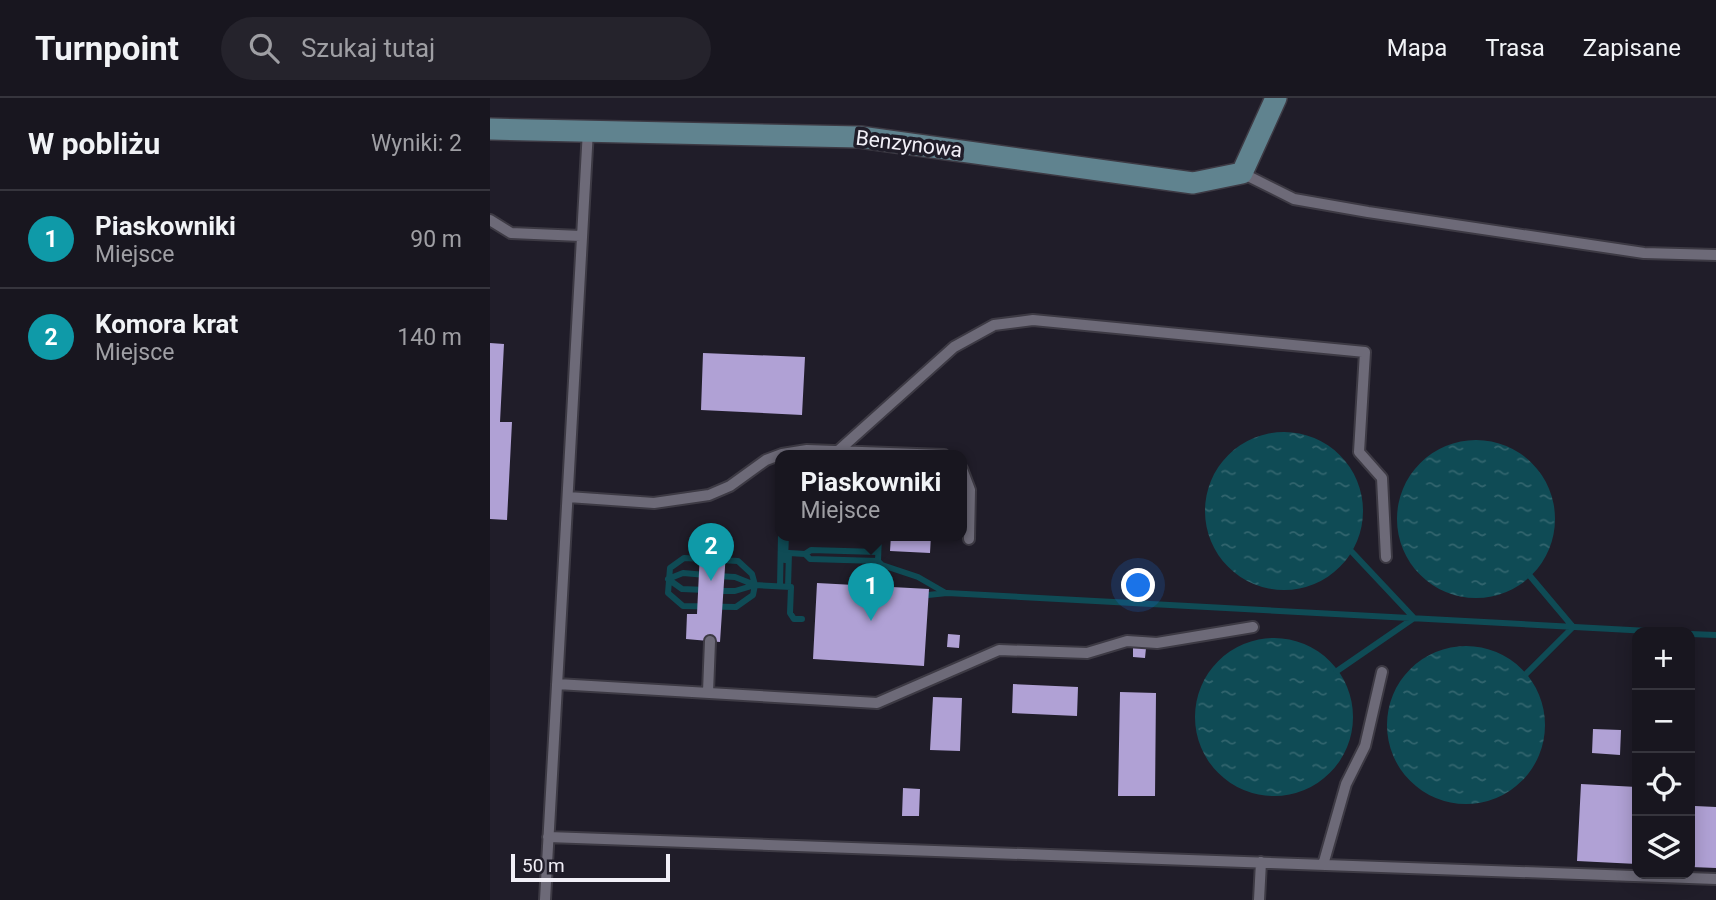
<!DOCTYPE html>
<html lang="pl">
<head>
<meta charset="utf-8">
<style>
	body { margin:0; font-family:Roboto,sans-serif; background:#25232c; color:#f1f3f6 }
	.controls { position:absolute; right:21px; bottom:21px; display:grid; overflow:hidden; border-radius:14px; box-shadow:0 4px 18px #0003 }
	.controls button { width:63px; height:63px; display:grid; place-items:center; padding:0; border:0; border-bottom:2px solid #36353d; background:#18161f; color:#f1f3f6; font:35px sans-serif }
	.scale { position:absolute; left:21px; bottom:18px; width:159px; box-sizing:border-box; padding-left:7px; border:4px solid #f1eff7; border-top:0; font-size:19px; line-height:24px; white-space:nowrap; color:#f1eff7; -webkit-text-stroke:5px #201d29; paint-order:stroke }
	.you { position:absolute; left:649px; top:488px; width:24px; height:24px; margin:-18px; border:5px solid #fff; border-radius:50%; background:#1a73e8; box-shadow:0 0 0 10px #1a73e833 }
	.badge { display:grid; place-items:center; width:46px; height:46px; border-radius:50%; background:#0f766e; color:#fff; font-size:23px; font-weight:700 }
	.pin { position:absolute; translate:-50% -58px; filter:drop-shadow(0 2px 4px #0008) }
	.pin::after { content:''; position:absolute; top:37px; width:24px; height:21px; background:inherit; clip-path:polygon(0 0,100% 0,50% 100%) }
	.popup { position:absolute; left:285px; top:352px; width:192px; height:91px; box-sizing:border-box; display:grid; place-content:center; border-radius:14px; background:#18161f; filter:drop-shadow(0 2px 5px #0005); font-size:23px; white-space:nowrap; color:#9f9fa4 }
	.popup b { font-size:26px; color:#f1f3f6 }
	.popup::after { content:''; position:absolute; left:50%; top:100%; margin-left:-14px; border:14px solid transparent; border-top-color:#18161f }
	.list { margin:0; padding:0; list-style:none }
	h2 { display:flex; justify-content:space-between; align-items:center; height:91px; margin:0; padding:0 28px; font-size:30px }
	h2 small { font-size:23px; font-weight:400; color:#9f9fa4 }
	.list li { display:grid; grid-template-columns:46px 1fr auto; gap:21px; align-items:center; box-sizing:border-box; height:98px; padding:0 28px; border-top:2px solid #36353d }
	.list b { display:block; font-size:26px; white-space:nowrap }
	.list p { margin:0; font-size:23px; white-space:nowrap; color:#9f9fa4 }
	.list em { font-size:23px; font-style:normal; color:#9f9fa4 }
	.icon { flex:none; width:38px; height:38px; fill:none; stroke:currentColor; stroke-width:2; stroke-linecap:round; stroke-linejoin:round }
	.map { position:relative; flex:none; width:1226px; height:802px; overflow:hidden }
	header { display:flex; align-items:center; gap:42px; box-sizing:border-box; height:98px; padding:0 35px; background:#18161f; border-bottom:2px solid #36353d }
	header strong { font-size:33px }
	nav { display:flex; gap:38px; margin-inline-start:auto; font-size:24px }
	.search { width:490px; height:63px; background:#25232c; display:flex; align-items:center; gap:18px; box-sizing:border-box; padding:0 24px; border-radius:38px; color:#9f9fa4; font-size:26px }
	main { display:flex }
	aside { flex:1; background:#18161f }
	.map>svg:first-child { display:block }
</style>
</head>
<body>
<header>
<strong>Turnpoint</strong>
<div class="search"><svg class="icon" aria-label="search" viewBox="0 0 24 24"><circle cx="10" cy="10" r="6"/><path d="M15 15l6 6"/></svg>Szukaj tutaj</div>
<nav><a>Mapa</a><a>Trasa</a><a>Zapisane</a></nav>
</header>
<main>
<aside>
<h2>W pobliżu<small>Wyniki: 2</small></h2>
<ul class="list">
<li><span class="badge" style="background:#0f9aa8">1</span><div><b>Piaskowniki</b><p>Miejsce</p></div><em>90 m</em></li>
<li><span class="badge" style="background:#0f9aa8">2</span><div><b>Komora krat</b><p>Miejsce</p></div><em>140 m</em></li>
</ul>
</aside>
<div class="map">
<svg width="1226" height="802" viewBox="0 0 1226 802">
	<defs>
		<pattern id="water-ripples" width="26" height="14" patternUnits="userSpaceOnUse" patternTransform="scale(1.75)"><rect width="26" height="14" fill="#0f4b55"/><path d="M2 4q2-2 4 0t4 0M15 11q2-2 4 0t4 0" fill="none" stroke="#32656e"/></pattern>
	</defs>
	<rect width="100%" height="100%" fill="#201d29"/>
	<path fill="url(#water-ripples)" d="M715 413a79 79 0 1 1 158 0a79 79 0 1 1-158 0Z
		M907 421a79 79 0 1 1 158 0a79 79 0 1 1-158 0Z
		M705 619a79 79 0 1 1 158 0a79 79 0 1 1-158 0Z
		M897 627a79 79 0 1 1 158 0a79 79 0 1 1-158 0Z"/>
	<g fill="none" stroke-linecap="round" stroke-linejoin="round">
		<path stroke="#0f4b55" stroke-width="6" d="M389,437L388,463L392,467L428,479L454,494
			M315,456L320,461L388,463
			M194,460L248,463L262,476L265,487L263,497L246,509L193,508L178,495L180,470Z
			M295,462L296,437
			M227,478L245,479L265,487
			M178,481L192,491L216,492
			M178,481L193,475L216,477
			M290,488L291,437
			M298,489L299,455L315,456L321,452L388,454
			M226,493H245L265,487L301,489L300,515L304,521H312
			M438,497L457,495L1177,534
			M1200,536L1226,537
			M847,573L924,520L862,454
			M1036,576L1083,529L1040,478"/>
	</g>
	<path fill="#b0a1d5" d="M0,245L14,246L10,324H22L17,422L0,421Z
		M213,255L315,259L312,317L211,312Z
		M401,437H441L440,455L400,453Z
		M210,453L236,454L230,544L196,541L197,516H207Z
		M327,485L439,491L434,568L323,561Z
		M458,536L470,537L469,550L457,549Z
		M643,550H656L655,560L643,559Z
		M523,586L588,589L587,618L522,615Z
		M630,594L666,595L665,698H628Z
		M443,599L472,600L470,653L440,652Z
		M1103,631L1131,632L1130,657L1102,655Z
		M1091,686L1147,689V766L1087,763Z
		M413,690L430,691L429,718H412Z
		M1205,708L1226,709V770L1201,769Z"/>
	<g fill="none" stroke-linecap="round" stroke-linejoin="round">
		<g stroke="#3d3a44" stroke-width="14">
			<path id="lane" d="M752,75L804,101L878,114L1154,155L1226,157
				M0,122L21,135L91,138
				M348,353L464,249L504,227L543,222L875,254L869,354L892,380L896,459
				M472,371L480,392L479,441
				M78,399L164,405L219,397L240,388L276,362L292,356L317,352L454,357
				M67,586L387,605L509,552L597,555L637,543L667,545L763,529
				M218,594L220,543
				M58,739L1226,781
				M833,767L856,686L875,648L892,574
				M55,802L98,32
				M769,802L771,764"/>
		</g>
		<g stroke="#3d3a44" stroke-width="24">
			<path id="secondary" d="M0,31L370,39L703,85L752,75L786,0"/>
		</g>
		<use href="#lane" stroke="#6d6a78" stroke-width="10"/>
		<use href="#secondary" stroke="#60838f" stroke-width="21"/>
	</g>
	<g text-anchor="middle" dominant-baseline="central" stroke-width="7" stroke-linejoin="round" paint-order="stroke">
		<g font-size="21" fill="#f1eff7" stroke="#201d29">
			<text transform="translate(419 46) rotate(7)">Benzynowa</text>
		</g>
	</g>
</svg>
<div class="controls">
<button>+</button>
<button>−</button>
<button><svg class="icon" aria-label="locate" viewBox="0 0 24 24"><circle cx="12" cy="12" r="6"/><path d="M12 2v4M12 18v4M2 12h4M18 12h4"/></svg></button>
<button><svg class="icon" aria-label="layers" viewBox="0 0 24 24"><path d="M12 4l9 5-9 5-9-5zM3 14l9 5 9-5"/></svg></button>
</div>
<div class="scale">50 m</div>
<div class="you"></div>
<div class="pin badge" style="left:381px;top:523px;background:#0f9aa8">1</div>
<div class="popup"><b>Piaskowniki</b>Miejsce</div>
<div class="pin badge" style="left:221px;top:483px;background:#0f9aa8">2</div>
</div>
</main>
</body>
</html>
